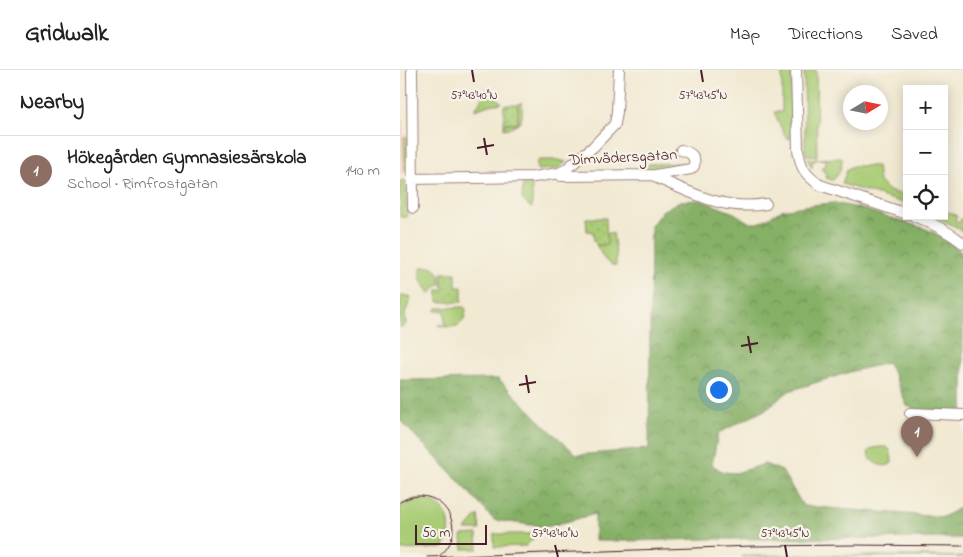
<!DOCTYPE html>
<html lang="en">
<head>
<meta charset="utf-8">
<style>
	body { margin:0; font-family:"Indie Flower",sans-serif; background:#f2f2f2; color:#202124 }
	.controls { position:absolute; right:15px; top:15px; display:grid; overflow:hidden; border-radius:0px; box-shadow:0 2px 12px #0003 }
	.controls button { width:45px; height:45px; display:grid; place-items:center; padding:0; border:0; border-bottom:1px solid #e0e0e0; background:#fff; color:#202124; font:25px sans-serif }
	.compass { position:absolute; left:443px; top:15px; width:45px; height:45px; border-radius:50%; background:#fff; box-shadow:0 2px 12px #0003; rotate:80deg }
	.scale { position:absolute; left:15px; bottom:12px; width:72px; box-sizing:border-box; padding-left:5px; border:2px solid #4a1f2b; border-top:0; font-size:14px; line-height:18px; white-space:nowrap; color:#4a1f2b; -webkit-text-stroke:4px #f7f3e8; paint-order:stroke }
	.you { position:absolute; left:318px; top:319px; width:18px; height:18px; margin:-12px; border:4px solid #fff; border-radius:50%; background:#1a73e8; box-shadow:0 0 0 8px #1a73e833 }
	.badge { display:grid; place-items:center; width:32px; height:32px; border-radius:50%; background:#2563eb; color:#fff; font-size:16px; font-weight:700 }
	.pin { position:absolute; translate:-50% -41px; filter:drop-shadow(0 1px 2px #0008) }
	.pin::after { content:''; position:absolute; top:26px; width:18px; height:15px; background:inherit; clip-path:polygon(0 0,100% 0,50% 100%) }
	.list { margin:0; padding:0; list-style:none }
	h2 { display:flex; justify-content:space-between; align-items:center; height:65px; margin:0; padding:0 20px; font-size:21px }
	h2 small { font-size:16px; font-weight:400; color:#757577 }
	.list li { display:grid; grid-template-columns:32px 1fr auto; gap:15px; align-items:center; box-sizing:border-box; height:70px; padding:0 20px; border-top:1px solid #e0e0e0 }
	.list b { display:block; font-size:19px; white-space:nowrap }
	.list p { margin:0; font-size:16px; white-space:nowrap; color:#757577 }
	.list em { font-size:16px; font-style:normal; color:#757577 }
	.icon { flex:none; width:28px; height:28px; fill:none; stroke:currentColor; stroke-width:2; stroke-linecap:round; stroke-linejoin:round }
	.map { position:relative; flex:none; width:563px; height:487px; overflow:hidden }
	header { display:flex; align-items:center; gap:30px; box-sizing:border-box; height:70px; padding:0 25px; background:#fff; border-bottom:1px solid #e0e0e0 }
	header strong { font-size:24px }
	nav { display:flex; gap:28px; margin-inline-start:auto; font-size:18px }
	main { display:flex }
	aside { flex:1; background:#fff }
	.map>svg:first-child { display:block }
</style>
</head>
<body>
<header>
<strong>Gridwalk</strong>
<nav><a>Map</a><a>Directions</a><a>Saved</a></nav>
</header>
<main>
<aside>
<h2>Nearby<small></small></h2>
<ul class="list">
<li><span class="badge" style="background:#8d6e63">1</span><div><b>Hökegården Gymnasiesärskola</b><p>School · Rimfrostgatan</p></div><em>140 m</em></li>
</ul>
</aside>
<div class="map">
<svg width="563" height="487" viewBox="0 0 563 487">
	<defs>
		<pattern id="forest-crowns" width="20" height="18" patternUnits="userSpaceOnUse" patternTransform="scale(1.25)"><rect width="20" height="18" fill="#86b066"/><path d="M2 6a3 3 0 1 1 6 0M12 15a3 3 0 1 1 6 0" fill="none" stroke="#708f54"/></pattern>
		<pattern id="park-dots" width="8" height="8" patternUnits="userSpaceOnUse" patternTransform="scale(1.25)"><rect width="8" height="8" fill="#a9cc75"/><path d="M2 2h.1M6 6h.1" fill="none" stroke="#93af65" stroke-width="1.8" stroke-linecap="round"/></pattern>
	</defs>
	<rect width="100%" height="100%" fill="#f7f3e8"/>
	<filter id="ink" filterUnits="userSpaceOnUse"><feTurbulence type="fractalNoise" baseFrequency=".02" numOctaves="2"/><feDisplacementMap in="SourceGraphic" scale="10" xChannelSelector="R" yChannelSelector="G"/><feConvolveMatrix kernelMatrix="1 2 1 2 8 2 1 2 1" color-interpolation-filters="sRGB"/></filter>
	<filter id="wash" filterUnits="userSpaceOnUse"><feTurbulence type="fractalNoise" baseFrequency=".0096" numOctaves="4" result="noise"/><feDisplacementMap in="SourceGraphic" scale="20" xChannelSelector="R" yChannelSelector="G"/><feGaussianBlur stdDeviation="1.12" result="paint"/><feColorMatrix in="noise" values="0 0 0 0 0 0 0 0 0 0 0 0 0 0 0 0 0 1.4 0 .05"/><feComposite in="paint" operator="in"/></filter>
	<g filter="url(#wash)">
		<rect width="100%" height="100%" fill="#f1e9d2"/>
		<path fill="#f5d2c3" d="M0,50H4L3,104H0Z"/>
		<path fill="#a9cc75" stroke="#7a7650" d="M382,0H391L392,68L388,69L384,64L374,42H382Z
			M404,0H416L417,86L406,85L405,82Z
			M88,17L92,24L102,33L89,35L75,40Z
			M122,33C122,51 124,55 104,59V53H118V34Z
			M4,67H8V98L7,102L5,103Z
			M442,88C442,96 439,107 432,110L426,108L427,104L424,102L421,98L425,96L427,90L419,89L412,92V98L408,89Z
			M139,90H159L166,92L157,99L137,100V92Z
			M290,93L292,95L248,101V94Z
			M453,96H477L479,112L489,121L507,126V134L442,114L447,99Z
			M5,110L7,147H0V111Z
			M123,113H132V138L130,137L122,129Z
			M549,142L557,146L555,151L558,153L561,149H563V162L558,158L535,146H544V143Z
			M206,163H213L216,183V196C203,193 203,185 196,175H207Z
			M22,197H34L40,205V214L29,224C24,215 16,207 22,197Z
			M0,226H10L11,227L5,244L6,254L3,257H0Z
			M64,237L66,239C65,249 63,256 51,257C46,257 43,257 38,255H45V241H35L37,238Z
			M487,377C491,379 492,389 492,393C482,402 461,386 471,379C475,377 483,377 487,377Z
			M14,429C44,427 59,453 43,478L0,480V436Z
			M78,445L80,460H65Z
			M77,464L78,479H63L62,465Z
			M94,464H138L126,476L94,477Z
			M383,485L529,486L563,487H342V486Z"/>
		<path fill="url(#forest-crowns)" stroke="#686848" d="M300,130L334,143L350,153H359L382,140L404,136L433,133L459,138L526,159L545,168L563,184V340C546,341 522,343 507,336L494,304L487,293L453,301L389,321L363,341L318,363L312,395L323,402L336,403L365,394L382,401L403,436L543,447L563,436V468L305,469L227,471H195V444L146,457L94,450L56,408L0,350V310L99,309L144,355L177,385L249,379L251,156L262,141L280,131Z"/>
		<path fill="url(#park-dots)" stroke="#7a7650" d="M104,35H118V53H104Z
			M186,148H206L207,175H197L194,171L193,162L187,161Z
			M42,203H56V217H62V232H38V220H44V216H42Z"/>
	</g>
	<g filter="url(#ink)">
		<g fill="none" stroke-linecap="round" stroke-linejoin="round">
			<g stroke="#9e847e" stroke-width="12">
				<path id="minor" d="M12,0L13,138
					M396,0L398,80C401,98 404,104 420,115L507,144
					M159,103L161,106L255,105L291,99L294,96C296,86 290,82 281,80
					M255,105L257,108C294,124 325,141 366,134
					M12,109L134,107L159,103L165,100L193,77L215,54L217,42L219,0
					M514,146C532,153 548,161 563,173
					M510,343L563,345"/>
			</g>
			<use href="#minor" stroke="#fff" stroke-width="10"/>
			<path stroke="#4a1f2b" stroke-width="1" d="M0,432C39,408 74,461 38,487
				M27,487L353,476L452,475L563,476"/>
		</g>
	</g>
	<path fill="none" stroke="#4a1f2b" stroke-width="2" d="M72,0L74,12M301,0L303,12M84,68L87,85M77,78L94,75M348,266L351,283M341,276L358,273M126,305L129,323M119,315L136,312M155,475L158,487M385,475L387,487"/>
	<g text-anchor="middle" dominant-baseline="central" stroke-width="4.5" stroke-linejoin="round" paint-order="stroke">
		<g font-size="16" fill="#4a1f2b" stroke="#f7f3e8">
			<text transform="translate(223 88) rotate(-3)">Dimvädersgatan</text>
		</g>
	</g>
	<g font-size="12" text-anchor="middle" fill="#4a1f2b" stroke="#f7f3e8" stroke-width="4.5" stroke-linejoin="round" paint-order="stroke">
		<text x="74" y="29">57°43'40"N</text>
		<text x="303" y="29">57°43'45"N</text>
		<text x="155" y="467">57°43'40"N</text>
		<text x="385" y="467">57°43'45"N</text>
	</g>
</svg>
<div class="controls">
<button>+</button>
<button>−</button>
<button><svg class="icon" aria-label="locate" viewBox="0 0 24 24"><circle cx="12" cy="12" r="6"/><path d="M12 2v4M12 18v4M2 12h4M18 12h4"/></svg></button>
</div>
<svg class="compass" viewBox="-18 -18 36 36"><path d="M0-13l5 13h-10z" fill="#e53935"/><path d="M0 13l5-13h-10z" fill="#757577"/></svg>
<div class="scale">50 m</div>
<div class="you"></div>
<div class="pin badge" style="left:517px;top:387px;background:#8d6e63">1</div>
</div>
</main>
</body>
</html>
